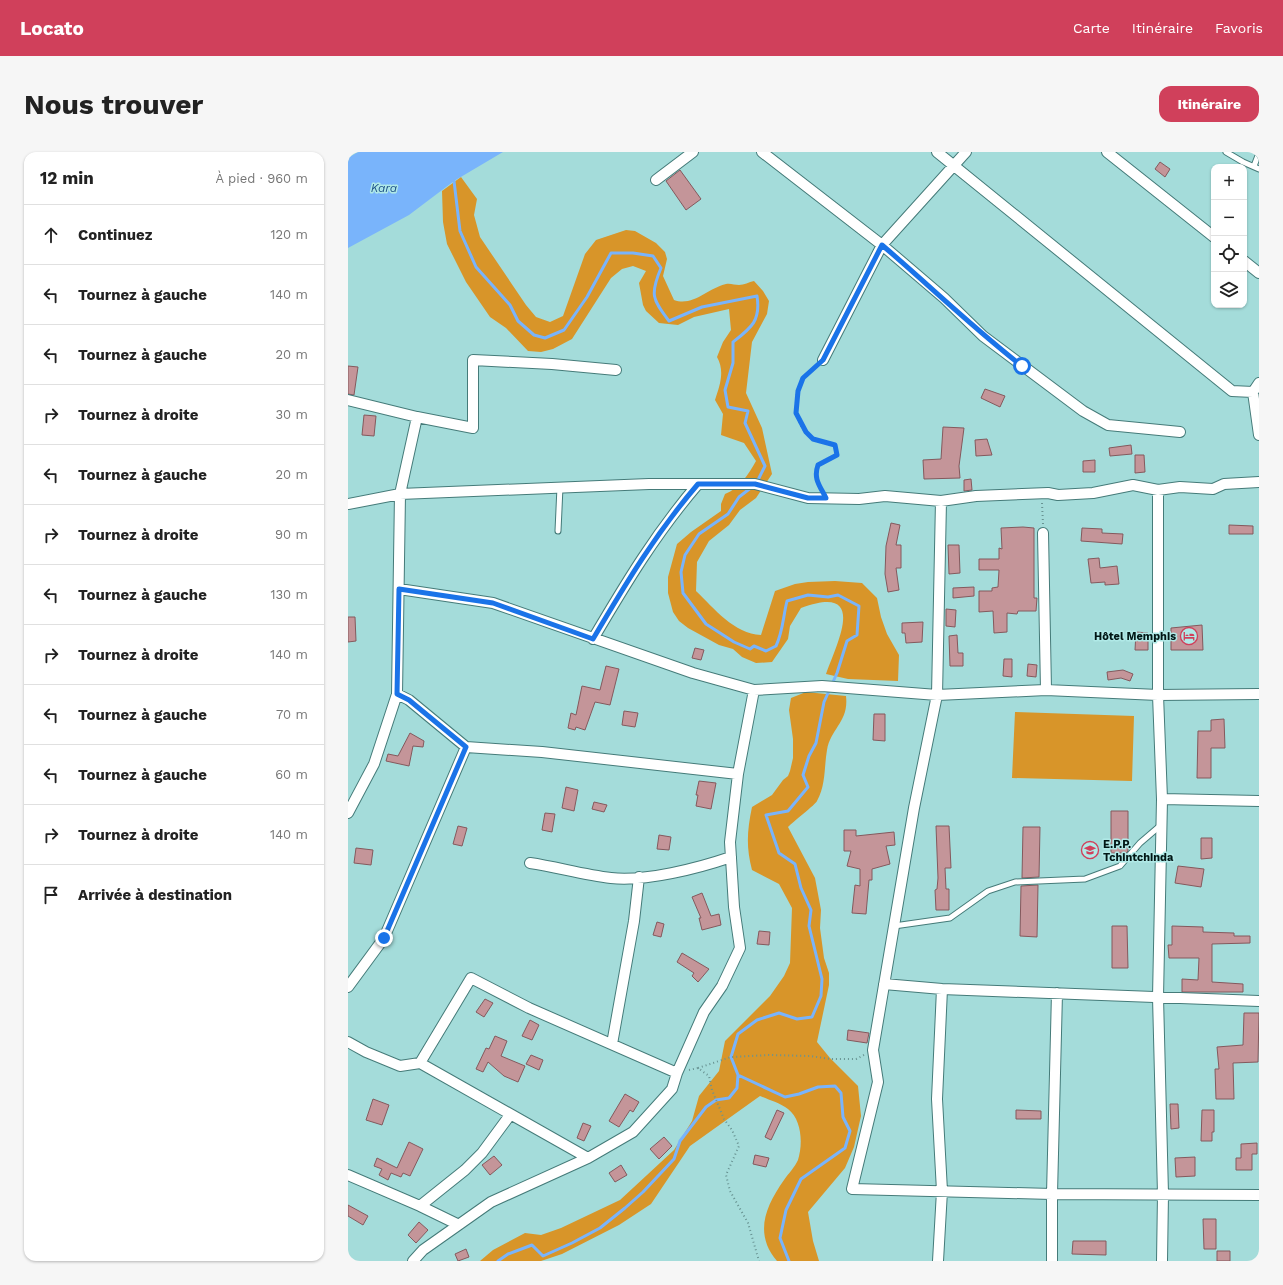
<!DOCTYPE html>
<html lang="fr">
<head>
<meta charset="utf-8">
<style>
	body { margin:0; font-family:"Work Sans",sans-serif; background:#f6f6f6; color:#222 }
	.controls { position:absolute; right:12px; top:12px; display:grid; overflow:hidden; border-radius:8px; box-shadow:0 1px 3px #0004 }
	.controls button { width:36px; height:36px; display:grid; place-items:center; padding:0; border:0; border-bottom:1px solid #e0e0e0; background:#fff; color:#222; font:20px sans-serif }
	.stop { position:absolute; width:12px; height:12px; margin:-9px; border:3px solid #1a73e8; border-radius:50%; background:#fff }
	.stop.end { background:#1a73e8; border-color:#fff; box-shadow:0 1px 4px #0008 }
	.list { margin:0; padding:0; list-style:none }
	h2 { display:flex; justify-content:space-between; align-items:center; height:52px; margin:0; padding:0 16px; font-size:17px }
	h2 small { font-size:13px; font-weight:400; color:#767676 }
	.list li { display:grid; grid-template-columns:26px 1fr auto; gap:12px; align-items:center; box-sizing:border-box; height:60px; padding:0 16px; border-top:1px solid #e0e0e0 }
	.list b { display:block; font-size:15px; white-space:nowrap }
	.list em { font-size:13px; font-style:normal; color:#767676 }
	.icon { flex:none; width:22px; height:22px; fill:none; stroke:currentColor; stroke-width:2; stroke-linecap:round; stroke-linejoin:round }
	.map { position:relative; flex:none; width:911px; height:1109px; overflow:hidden; border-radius:12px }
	header { display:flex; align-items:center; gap:24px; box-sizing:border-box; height:56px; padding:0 20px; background:#d0405b; color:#fff }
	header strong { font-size:19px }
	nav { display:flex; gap:22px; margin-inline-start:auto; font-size:14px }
	.intro { display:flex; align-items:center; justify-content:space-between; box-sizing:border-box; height:96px; padding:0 24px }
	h1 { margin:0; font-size:28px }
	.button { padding:10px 18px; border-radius:12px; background:#d0405b; color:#fff; font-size:14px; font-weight:700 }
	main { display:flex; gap:24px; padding:0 24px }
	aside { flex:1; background:#fff; border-radius:12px; box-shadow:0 1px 3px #0004 }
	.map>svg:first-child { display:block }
</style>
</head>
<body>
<header>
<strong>Locato</strong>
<nav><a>Carte</a><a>Itinéraire</a><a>Favoris</a></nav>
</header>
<div class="intro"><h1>Nous trouver</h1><a class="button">Itinéraire</a></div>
<main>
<aside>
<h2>12 min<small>À pied · 960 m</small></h2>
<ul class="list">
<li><svg class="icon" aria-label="ahead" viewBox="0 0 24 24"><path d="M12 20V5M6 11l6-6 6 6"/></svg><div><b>Continuez</b></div><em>120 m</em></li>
<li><svg class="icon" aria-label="left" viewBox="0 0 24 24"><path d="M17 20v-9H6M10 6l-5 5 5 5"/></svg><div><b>Tournez à gauche</b></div><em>140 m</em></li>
<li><svg class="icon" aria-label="left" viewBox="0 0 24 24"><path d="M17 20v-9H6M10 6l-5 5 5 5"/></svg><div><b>Tournez à gauche</b></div><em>20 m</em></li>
<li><svg class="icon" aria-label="right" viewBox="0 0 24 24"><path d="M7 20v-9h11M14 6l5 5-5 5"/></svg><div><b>Tournez à droite</b></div><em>30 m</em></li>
<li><svg class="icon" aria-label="left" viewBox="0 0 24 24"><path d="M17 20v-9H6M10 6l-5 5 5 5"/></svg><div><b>Tournez à gauche</b></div><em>20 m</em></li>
<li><svg class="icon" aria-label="right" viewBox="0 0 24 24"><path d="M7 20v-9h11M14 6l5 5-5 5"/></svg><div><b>Tournez à droite</b></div><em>90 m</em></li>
<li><svg class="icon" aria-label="left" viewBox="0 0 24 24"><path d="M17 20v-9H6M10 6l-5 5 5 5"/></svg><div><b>Tournez à gauche</b></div><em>130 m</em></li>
<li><svg class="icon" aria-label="right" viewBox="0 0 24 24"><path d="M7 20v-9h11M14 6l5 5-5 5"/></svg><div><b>Tournez à droite</b></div><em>140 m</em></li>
<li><svg class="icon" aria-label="left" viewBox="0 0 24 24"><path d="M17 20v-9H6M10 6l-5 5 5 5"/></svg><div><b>Tournez à gauche</b></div><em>70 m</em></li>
<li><svg class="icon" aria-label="left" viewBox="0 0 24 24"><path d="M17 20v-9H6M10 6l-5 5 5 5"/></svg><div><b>Tournez à gauche</b></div><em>60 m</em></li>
<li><svg class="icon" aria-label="right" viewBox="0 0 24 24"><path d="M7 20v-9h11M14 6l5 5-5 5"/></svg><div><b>Tournez à droite</b></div><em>140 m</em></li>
<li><svg class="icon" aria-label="arrive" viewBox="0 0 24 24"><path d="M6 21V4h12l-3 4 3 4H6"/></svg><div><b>Arrivée à destination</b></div></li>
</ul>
</aside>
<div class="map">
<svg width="911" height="1109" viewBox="0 0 911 1109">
	<rect width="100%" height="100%" fill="#a4dcda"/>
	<path fill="#d89529" d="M113,25L129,47L126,63L132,85L178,153L188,165L202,170L215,164L237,102L248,88L278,78L287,79L308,91L317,100L319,107L315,124L326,148C345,155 360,136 378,132C382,131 387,133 391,133C396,133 401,130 406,129L415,139L421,149L419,162L404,190L398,241L414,276L424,322L408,346L392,358L381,373L361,389L349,410L348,439C366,456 386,482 413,483L427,439L447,432L460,430L487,429L514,431L529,446L533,465L539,482L551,503L550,529L500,527L478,522C490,489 520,431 453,456L442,474L440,487L424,510L408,511L394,505L385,497L371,493L340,476L331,469L325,460L320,441V425L329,392L343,380L373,359V352L377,342C392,336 400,323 408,309L396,291L373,283L375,262L367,248C372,233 377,219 369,205L375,190L383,178L381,157L346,165L330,173L311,171L298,159L295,153L291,131L298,119L285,114L274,117L263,126L224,187L205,197L193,200L180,199L158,176L142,165L118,130L99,92L95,70L94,39Z
		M458,540L498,544C501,570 483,576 479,598C476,615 478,633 469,649C468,652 445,670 440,675L467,726L473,758L472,776L476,806L481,821V833L469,890L482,906L510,934L513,964L506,995L497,1016L460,1060L465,1089L471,1109H429C406,1082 417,1055 436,1028C440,1022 447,1015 450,1008C455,992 454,968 440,957C432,951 421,948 412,944L342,994L303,1052L271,1073L214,1102L193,1109H132L145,1098L177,1081L193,1083L213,1076L272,1048L326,998L344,969L351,944L371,919L377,889L422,844L436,824L442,811L444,756L431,732L404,718C398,695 399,679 404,655L424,643L435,628L440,624L442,619L445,606V587L441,558L443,546Z
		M667,560L786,564L784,629L664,626Z"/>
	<path fill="#79b4fb" d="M10,0H155L106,29L61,63L0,96V6Z"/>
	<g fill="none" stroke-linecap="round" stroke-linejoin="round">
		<path stroke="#79b4fb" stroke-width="3" d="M106,29L112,79L128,115L162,153L170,169L186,183L197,186L216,178L239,145L263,101H285L305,104L313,116C302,142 304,147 321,169L354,155L409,144C413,169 403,176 385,190V211L377,238L380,255L400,259L397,271L417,314L409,330
			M404,335L391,345L380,362L351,382L337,403L333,420L335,441L358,472L386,490L402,497L406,494L418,499L428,494C435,479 435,465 439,449L460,443L480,445L490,443L511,454L509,483L499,489L489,521L476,550L468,591L461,604L455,623L460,635L440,659L418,663L431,701L447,712L453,736L463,758L461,774L474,827L473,844L464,865L449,867L431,861L409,868L390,882L383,905L390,923L437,945L451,942L470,935L487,934L493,941L495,965L502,979L497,996L453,1027L438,1058L432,1086L441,1109
			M150,1109L160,1102L184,1093L195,1104L224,1091L252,1076L277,1056L295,1040L326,1007L332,989L358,955L368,948L381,946L389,936L390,923"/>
	</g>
	<path fill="#c49599" stroke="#84595d" d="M812,10L822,17L817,25L807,17Z
		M332,18L353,47L338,58L318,29Z
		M0,214L10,215L6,243L0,242Z
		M637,237L657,244L652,255L633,246Z
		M16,263L28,264L26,284L14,283Z
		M595,275L616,276L611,314L612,326L576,327L575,308L593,307Z
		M639,287L644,303L628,304L627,288Z
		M783,293L784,302L762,304L761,296Z
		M787,303H796L797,320L787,321Z
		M747,308V320H735V309Z
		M623,327L624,338L616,339V328Z
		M543,371L552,373L548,393H553V416H548L551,438L540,440L537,422L538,394Z
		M881,373L905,374V382H881Z
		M675,375L686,376V446H689L688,459H670L669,462L659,461V480L646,481L645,459L631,460V439H644V436L650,435L651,418H631V407H651V396L654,397L653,376Z
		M734,376L754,377V381L775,382L774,392L733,389Z
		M600,393H611L612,421L601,422Z
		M751,406L752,416L769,414L771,432L757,433V430L743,431L740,407Z
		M626,435V444L605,446V436Z
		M598,457L608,458L607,475L598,474Z
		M0,465H7L8,489L0,490Z
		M575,470L574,490L558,491L557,481H554V471Z
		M854,473L855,498H823V476Z
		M788,480L800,481V498H787Z
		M609,483L610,501H615V514H602L601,484Z
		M347,496L356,498L353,508L344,506Z
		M656,507H664V525L655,524Z
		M680,512L689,513L688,525L679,524Z
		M258,514L271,517L262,553L247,550L237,578L228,575L227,578L220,576L223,561L228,563L234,534L252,538Z
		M775,518L785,522L782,529L773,526L760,528L759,520Z
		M276,559L290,561L287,575L274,573Z
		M526,562H537V589L525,588Z
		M876,567L877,596H863V626H849L850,579H863V568Z
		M62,581L76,589L75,595L65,594L61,614L38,609L40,602L50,604Z
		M351,629L368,631L363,657L348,654L350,643H348Z
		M218,635L230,638L226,659L214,656Z
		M246,650L259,653L256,660L244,657Z
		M763,659H780V699L778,701H763Z
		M197,661L207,662L204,680L194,678Z
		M110,674L119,676L114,694L105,692Z
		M588,674H601L603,716H597L598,737H601V758H588L587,738L589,737L590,726Z
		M675,675H692L691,725L674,726Z
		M496,678H508V684L546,680L547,693L538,694L542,712L524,717V728H521L518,762L504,761L507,733L512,734V717L499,714L503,699H496Z
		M311,683L323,685L321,698L309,697Z
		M853,686H864V706L853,707Z
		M8,696L25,698L23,713L6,711Z
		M830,714L856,717L853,735L827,731Z
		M690,733L689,785L672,784L673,734Z
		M354,741L363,764L371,762L373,773L354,778L351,766H353L344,745Z
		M309,770L316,772L313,785L305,783Z
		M764,774H779L780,816H764Z
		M824,774L855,775V780L886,781V784H902V791L864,792V830L895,832V840H834V827L850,828L851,806H821L820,793H824Z
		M411,779L422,780L421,793L409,792Z
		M334,801L361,817L350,830L344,824L346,821L329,810Z
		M137,847L145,851L136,865L128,860Z
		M896,861H911L910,910L885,911L886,947H868L867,917H871L869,895L895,893Z
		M182,868L191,873L184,888L174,884Z
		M500,878L521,881L519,891L499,888Z
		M147,884L159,889L153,904L177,914L170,930L156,924L140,910L135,920L128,917L138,896L141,897Z
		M183,903L195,908L191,918L178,912Z
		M277,942L291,950L285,960L282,958L271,975L261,969Z
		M25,947L41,953L34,973L18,968Z
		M822,952H830L831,976L823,977Z
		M429,958L436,961L423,988L417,985Z
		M668,958L693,959V967H668Z
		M854,958H866V980H864V989H853Z
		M235,971L243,974L236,989L229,986Z
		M316,985L324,994L311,1007L302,997Z
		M61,990L75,997L62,1024L55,1021L53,1025L43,1021L40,1028L31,1023L34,1017L26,1014L29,1006L49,1016Z
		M909,991V1002H904V1018H888V1006H893V992Z
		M407,1003L421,1006L418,1015L405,1012Z
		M146,1004L154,1013L142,1023L134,1013Z
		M847,1005V1024L828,1025L827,1006Z
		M273,1013L279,1023L267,1030L261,1021Z
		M0,1053L20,1064L15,1073L0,1064Z
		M855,1067H868V1097H856Z
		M71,1070L80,1078L68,1091L60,1083Z
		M725,1089H758V1103L724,1102Z
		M118,1097L121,1105L110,1109L107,1102Z
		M869,1099H882V1109H869Z"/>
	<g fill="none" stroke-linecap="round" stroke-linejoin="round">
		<g stroke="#457b79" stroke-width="7">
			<path id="service" d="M878,0L895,10L911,17
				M906,14L911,1
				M210,379L212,335
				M546,774L602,766L640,739L667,730L737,727L772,714L792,691L813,673"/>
		</g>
		<g stroke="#457b79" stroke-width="12">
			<path id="minor" d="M414,0L534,93L596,146L635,184L735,259L760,273L832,280
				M589,0L884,239L905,240L911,231
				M759,0L866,85
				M308,28L345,0
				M896,109L911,121
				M475,208L534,93L618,0
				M905,240L911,283
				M0,248L69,265L52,342L301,332H407L460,346L511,347L537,344L593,349L628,344L700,341L710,343L745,341L785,333L810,338L832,335L865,337L876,332L911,330
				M69,265L125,276V208L204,212L268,218
				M810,338V543L814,647L810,845L815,1042L814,1109
				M593,349L589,543L566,656L525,898L530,930L504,1037L704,1042L911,1043
				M0,352L52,342L49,542L26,612L0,661
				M695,381L698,538
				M51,437L145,451L345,521L406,538L474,534L589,543L698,538L810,543L911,542
				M245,487C278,431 308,381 350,332
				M49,542L61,548L118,595L194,600L390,622
				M814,647L911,649
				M182,711C209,715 236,723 263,726C297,730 351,716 383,705
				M536,832L594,837L911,849
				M0,835L36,786L118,595
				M0,890L18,900L52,914L72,911L240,1006
				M264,892L286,769L291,725
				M72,911L123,826L181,856L329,921
				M0,1023L72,1054L109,1072
				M72,1054L117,1018L134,1001L162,963
				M65,1109L75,1098L143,1050L240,1006L285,980L324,937L329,921L356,860L374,834L392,796L386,755L382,690L390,622L406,538
				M590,1109L594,1039L589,947L594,837
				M704,1109V1042L709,841"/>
		</g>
		<path stroke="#689392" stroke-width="2" stroke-dasharray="1 3" stroke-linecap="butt" d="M469,214C465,218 459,222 455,226C443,243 446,278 466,287C472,290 481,291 487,293L489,303L470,313C466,324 469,328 474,338
			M694,351L695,372
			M350,916L383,905L421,903L462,904L483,907H508L516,903
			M341,918L350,916L361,924L364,938L376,967L384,978L391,994L378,1023L382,1039L400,1071L411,1109"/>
		<use href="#service" stroke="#fff" stroke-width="5"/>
		<use href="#minor" stroke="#fff" stroke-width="10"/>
	</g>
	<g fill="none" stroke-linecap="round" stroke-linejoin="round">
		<path stroke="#1a73e8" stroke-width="5" d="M36,786L118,595L61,548L49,542L51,437L145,451L245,487C278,431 308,381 350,332H407L460,346H478C472,334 465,327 470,313L489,303L487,293L465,287L458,280L448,261L450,239L455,226L475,208L534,93C581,133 625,176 674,214"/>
	</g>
	<defs>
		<g id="hotel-ring" transform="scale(0.9)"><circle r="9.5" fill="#b0e9e7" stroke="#d0405b" stroke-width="1.5"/><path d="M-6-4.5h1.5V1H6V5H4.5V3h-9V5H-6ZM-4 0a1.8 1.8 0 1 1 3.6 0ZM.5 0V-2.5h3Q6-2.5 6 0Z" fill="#d0405b"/></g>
		<g id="school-ring" transform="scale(0.9)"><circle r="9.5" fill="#b0e9e7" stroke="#d0405b" stroke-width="1.5"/><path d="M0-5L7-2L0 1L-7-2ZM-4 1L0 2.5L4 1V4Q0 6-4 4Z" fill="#d0405b"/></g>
	</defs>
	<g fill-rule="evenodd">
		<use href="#hotel-ring" x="841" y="484"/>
		<use href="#school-ring" x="742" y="698"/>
	</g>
	<g text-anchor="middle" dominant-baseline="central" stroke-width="3" stroke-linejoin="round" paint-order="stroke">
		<g font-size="11" font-weight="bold" fill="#011615" stroke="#b0e9e7" text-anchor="end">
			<text x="828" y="484">Hôtel Memphis</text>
			<text x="755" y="692" text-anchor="start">E.P.P.<tspan x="755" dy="13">Tchintchinda</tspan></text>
		</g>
		<g font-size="12" font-style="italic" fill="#1f528a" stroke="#b0e9e7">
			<text x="36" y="36">Kara</text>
		</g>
	</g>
</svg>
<div class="controls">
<button>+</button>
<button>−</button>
<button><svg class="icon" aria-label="locate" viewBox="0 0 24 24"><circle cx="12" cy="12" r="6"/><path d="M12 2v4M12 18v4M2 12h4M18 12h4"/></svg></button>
<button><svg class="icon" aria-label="layers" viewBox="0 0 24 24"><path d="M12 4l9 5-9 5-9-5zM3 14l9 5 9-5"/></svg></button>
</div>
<div class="stop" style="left:674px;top:214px"></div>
<div class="stop end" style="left:36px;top:786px"></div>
</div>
</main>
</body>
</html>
